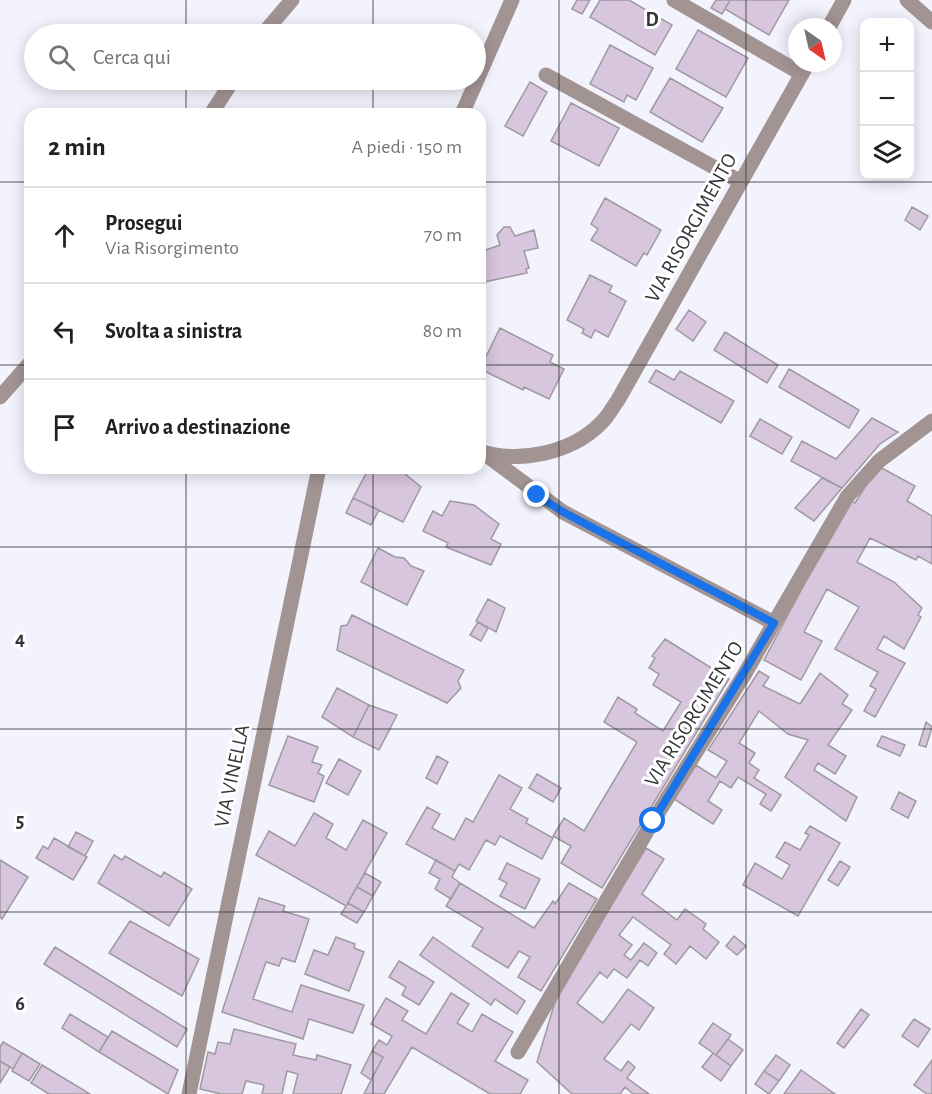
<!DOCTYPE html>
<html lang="it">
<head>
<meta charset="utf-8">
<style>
	body { margin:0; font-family:"Alegreya Sans",sans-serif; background:#f6f6f6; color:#202124 }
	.controls { position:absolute; right:18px; top:18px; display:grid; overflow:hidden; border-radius:12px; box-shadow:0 3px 15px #0003 }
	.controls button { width:54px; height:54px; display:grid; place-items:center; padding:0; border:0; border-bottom:2px solid #e0e0e0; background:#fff; color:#202124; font:30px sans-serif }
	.compass { position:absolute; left:788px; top:18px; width:54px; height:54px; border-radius:50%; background:#fff; box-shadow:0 3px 15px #0003; rotate:146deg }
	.stop { position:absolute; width:18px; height:18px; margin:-14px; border:4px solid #1a73e8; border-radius:50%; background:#fff }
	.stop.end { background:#1a73e8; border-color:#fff; box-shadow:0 2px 6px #0008 }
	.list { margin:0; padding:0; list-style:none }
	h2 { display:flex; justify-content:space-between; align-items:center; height:78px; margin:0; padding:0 24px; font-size:26px }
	h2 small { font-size:20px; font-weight:400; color:#757577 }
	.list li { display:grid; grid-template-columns:39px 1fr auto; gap:18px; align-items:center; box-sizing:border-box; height:96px; padding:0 24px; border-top:2px solid #e0e0e0 }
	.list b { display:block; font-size:22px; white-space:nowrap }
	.list p { margin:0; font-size:20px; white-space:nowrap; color:#757577 }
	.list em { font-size:20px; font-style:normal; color:#757577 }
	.icon { flex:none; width:33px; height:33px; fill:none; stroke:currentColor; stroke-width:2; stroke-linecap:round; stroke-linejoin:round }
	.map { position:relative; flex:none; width:932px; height:1094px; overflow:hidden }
	.search { position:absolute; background:#fff; box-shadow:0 3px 15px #0003; left:24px; top:24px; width:462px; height:66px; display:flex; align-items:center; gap:15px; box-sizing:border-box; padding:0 21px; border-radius:33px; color:#757577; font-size:22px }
	.panel { position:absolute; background:#fff; box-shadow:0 3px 15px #0003; left:24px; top:108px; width:462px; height:366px; border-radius:18px }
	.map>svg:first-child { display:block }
</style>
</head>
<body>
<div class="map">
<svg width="932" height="1094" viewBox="0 0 932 1094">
	<rect width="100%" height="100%" fill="#f2f3fd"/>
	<path fill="#d8c5de" stroke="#9f99a0" stroke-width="1.5" d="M577,0H590L582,14L572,9Z
		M600,0H629L672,25L655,55L590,17Z
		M716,0H730L722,14L711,8Z
		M730,0H789L769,35L725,9Z
		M698,30L748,58L726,97L676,69Z
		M610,45L653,68L636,100L627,95L624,102L590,84Z
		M670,78L723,108L702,142L650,112Z
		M530,82L547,92L523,136L505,126Z
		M571,103L619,128L599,166L551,141Z
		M605,198L661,230L647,255L644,253L636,266L591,240L598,229L591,224Z
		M912,207L928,216L920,230L905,220Z
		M504,227H510L515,236L534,230L538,248L524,251L529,268L526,269L527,273L484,282L480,252L500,245L497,235Z
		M590,275L612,286L609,292L626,301L608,337L595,330L591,338L582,333L584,329L567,320Z
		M689,310L706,322L693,341L676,329Z
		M500,328L553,355L550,362L564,369L549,399L524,387L523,390L480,369Z
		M725,332L778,365L767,383L714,350Z
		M789,369L859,410L849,428L779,387Z
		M656,370L674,380L680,371L734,401L721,423L649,382Z
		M872,418L898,432L880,444L842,488L791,461L802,441L836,459Z
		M760,419L792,437L782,454L750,436Z
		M878,466L915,486L907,501L932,516V564L918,556L916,560L870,538L857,562L894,582L922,608L918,615L921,617L904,649L884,636L877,649L905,663L875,717L864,711L876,689L870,686L878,672L835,649L859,607L827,589L804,632L822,641L801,680L764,660L849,500L855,503Z
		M369,468L399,469L421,487L403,522L353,498Z
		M822,478L842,488L814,521L795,508Z
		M353,498L379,510L371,525L346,513Z
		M450,501L474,505L499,524L491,539L501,544L491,565L446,547L448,543L423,531L433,511L442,516Z
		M378,548L395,557L404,558L411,566L424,571L407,605L361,582Z
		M488,599L505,608L496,632L476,621Z
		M352,615L464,670L458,681L461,688L447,703L337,650L341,626L347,625Z
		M478,622L488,628L481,641L470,635Z
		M665,639L729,679L602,888L561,863L571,846L553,836L564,818L584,831L637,742L604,722L618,697L637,709L635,713L663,731L681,702L653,685L659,674L649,668L655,658L652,656Z
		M759,671L769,677L763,686L800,704L820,673L848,695L842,704L852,710L828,745L846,756L835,774L818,763L814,770L857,797L846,821L785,777L808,740L788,734L759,711L739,743L755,753L749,763L759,770L754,778L781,795L771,811L760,804L766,794L738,777L731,788L720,781L708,801L722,810L713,824L674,799L696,765L716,778L727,761L708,750Z
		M337,688L369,705L353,737L322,717Z
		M369,705L397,715L379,750L353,737Z
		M926,722L932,727L926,747L919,745Z
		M288,736L318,747L312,762L322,765L318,773L324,776L314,802L269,785Z
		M882,736L905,745L900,756L877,746Z
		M437,756L448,762L437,784L426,778Z
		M339,759L361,771L348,795L326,783Z
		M537,774L561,788L553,802L529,788Z
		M499,775L522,788L510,809L528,819L526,823L553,838L542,859L500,836L495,845L486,840L469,870L459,864L455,871L406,844L427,807L440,814L432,828L454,840L466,818L473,822Z
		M899,792L916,801L908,818L891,809Z
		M314,813L333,824L326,838L346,850L363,820L387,833L346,906L256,855L269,831L295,846Z
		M810,826L840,843L798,916L743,885L755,863L782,879L790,865L776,857L785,842L800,850L809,835L805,833Z
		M76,832L93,841L85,856L68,847Z
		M54,838L87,857L73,880L36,858L43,846L48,849Z
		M646,848L664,859L642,894L677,920L685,909L706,924L703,929L719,942L706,959L690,946L676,964L664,954L671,945L633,917L619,935L632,945L624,955L631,960L644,943L657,953L648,966L640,960L627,978L614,969L607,978L600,972L577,1003L603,1023L628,989L654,1008L639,1030L631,1024L604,1059L621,1071L628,1061L635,1067L627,1078L649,1094H633L625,1087L620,1094H572L537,1062L557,995Z
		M114,855L122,860L125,856L161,877L164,872L192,889L169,926L98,883Z
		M0,860L28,877L2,919L0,917Z
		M436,860L455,871L452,877L460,883L451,899L435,889L440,879L429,873Z
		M840,861L850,867L838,886L828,880Z
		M507,863L540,879L525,909L500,896L507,883L499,879Z
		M365,873L381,882L373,896L357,887Z
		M460,883L534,928L553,901L555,904L569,883L597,899L541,991L518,977L530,957L519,951L508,968L472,946L483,928L446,906Z
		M357,887L373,896L364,912L348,903Z
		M259,898L285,906L283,911L309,919L295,962L282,958L279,966L266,962L253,999L292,1012L301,985L364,1005L353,1033L309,1019L303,1039L222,1012Z
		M348,903L364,912L357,923L341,914Z
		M130,921L199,959L182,996L109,953Z
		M734,936L746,946L737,955L726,946Z
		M336,937L355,944L354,948L364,952L349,991L305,974L314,950L328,955Z
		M433,937L525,1001L517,1014L495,999L491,1005L420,955Z
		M55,947L187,1029L177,1047L44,964Z
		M399,961L434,982L419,1005L402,995L406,987L389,977Z
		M451,993L469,1004L457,1023L472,1032L482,1014L513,1032L495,1061L528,1080L520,1094H490L412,1047L384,1094H364L383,1057L372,1051L379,1040L387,1045L392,1036L371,1024L386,998L408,1011L402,1020L426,1034Z
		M861,1009L869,1015L844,1048L837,1043Z
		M70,1014L108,1037L99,1052L62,1028Z
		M914,1019L930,1029L918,1047L902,1036Z
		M713,1023L731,1035L716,1055L699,1043Z
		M234,1029L296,1044L293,1055L316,1060L317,1055L351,1065L341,1094H293L298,1074L287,1071L282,1094H262L264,1085L246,1081L242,1094H221L200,1089L208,1052L215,1054L218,1042L230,1044Z
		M112,1031L178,1070L168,1094L99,1052Z
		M728,1039L743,1050L731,1066L716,1055Z
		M3,1042L22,1053L13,1069L0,1061V1047Z
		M372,1051L383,1057L371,1080L361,1073Z
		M22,1053L40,1064L29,1081L12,1071Z
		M713,1053L731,1066L721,1081L702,1067Z
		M776,1055L790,1065L779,1081L764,1071Z
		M932,1060V1094H927L914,1085Z
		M0,1061L10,1067L0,1083Z
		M42,1065L90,1094H49L31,1083Z
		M801,1070L835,1094H784Z
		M764,1071L779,1081L769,1094L755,1084Z"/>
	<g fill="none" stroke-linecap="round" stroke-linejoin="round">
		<path stroke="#a39494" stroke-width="15" d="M674,0L802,74
			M907,0L932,22
			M829,27L844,0
			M263,34L292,0
			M546,75L741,182
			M211,114L233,80
			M462,114L512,0
			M0,397L30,363
			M480,451C519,464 572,453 601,423C608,417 612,408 618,400L808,63
			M485,454L563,512L774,623
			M518,1052L653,821L744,675L847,497L879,461L932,421
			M189,1094L319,468"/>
	</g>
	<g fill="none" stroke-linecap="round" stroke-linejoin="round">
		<path stroke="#1a73e8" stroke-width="8" d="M537,495L563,512L774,623L653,821"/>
	</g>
	<path fill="none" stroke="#343538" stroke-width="1.5" stroke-opacity="0.55" d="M186,0V34M373,0V34M559,0V1094M746,0V1094M186,80V114M373,80V114M0,182H30M480,182H932M0,365H30M480,365H932M186,468V1094M373,468V1094M0,547H932M0,729H932M0,912H932"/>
	<g text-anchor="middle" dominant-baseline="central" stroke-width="6" stroke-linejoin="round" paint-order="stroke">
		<g font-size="21" fill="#343538" stroke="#fff">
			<text transform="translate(691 228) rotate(-61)">VIA RISORGIMENTO</text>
			<text transform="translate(694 714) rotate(-58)">VIA RISORGIMENTO</text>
			<text transform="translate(232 776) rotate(-78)">VIA VINELLA</text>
		</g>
	</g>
	<g font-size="20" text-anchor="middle" font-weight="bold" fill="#343538" stroke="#fff" stroke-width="6" stroke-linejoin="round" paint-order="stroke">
		<text x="652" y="26">D</text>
		<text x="20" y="645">4</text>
		<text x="20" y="827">5</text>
		<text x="20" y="1010">6</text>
	</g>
</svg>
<div class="controls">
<button>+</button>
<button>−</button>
<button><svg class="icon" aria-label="layers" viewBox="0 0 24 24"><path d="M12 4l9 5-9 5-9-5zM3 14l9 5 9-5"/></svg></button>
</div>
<svg class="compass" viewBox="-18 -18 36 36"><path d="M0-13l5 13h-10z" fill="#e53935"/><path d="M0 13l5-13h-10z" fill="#757577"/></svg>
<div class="stop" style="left:653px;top:821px"></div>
<div class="stop end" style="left:537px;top:495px"></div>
<div class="search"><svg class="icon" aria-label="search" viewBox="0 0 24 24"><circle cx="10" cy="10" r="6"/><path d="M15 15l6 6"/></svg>Cerca qui</div>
<section class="panel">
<h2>2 min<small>A piedi · 150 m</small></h2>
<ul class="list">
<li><svg class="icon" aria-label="ahead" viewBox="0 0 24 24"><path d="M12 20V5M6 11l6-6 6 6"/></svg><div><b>Prosegui</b><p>Via Risorgimento</p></div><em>70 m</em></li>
<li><svg class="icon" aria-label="left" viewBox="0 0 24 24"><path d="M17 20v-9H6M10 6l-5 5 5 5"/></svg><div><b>Svolta a sinistra</b></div><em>80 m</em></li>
<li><svg class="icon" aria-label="arrive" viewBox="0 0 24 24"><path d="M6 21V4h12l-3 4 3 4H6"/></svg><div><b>Arrivo a destinazione</b></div></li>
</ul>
</section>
</div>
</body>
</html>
